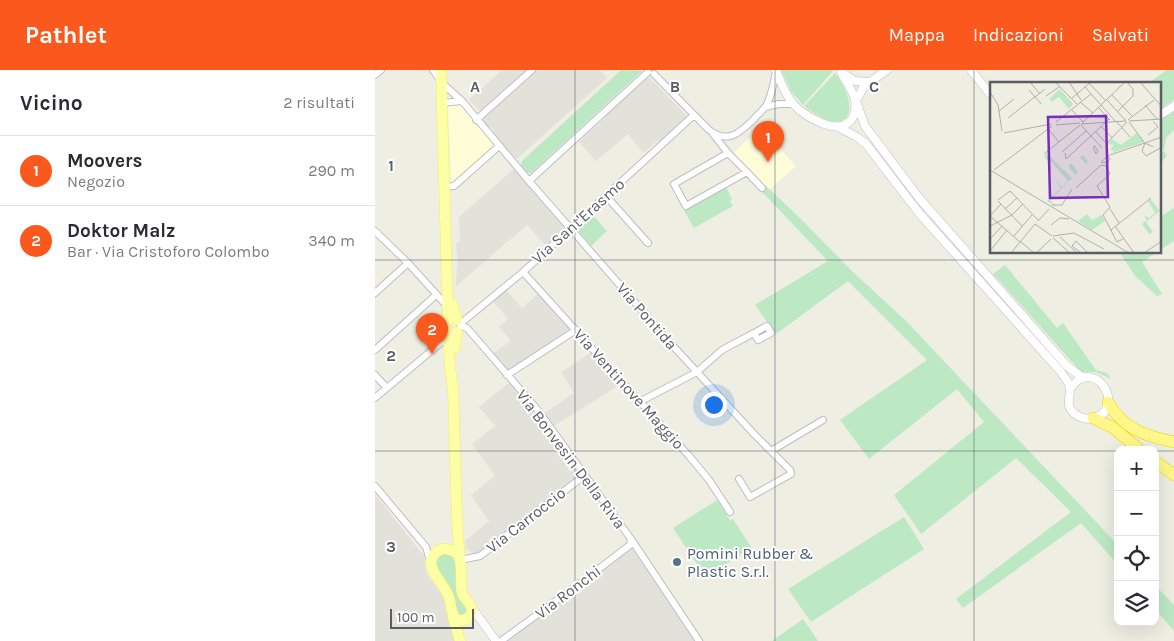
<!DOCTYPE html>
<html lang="it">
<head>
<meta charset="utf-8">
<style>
	body { margin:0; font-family:Karla,sans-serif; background:#f2f2f3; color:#2b2b33 }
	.controls { position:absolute; right:15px; bottom:15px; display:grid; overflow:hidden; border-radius:10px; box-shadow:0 5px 20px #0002 }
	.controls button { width:45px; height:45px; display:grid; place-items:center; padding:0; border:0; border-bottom:1px solid #e1e1e2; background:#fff; color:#2b2b33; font:25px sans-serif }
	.scale { position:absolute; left:15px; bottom:12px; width:84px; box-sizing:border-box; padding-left:5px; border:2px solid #5a5d64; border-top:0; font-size:14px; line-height:18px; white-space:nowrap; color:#5a5d64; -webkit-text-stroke:4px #fff; paint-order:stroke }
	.you { position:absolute; left:338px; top:334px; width:18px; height:18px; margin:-12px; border:4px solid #fff; border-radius:50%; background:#1a73e8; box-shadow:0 0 0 8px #1a73e833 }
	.badge { display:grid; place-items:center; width:32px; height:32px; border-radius:50%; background:#fa581d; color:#fff; font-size:16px; font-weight:700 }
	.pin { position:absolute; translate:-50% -41px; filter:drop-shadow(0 1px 2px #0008) }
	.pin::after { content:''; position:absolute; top:26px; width:18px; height:15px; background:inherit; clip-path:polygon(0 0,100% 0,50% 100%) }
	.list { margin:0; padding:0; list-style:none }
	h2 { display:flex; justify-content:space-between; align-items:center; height:65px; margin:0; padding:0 20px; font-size:21px }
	h2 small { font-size:16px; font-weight:400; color:#7c7c81 }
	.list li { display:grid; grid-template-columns:32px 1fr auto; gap:15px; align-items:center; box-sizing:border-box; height:70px; padding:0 20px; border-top:1px solid #e1e1e2 }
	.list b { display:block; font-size:19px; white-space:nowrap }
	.list p { margin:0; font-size:16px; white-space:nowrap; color:#7c7c81 }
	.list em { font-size:16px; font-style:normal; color:#7c7c81 }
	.icon { flex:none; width:28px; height:28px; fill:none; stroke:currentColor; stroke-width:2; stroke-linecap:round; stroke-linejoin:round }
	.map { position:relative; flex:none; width:799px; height:571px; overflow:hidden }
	header { display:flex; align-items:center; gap:30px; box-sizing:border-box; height:70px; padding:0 25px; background:#fa581d; color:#fff }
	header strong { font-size:24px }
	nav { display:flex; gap:28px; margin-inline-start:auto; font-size:18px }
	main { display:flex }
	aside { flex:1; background:#fff }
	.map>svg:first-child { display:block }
</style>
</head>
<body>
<header>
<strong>Pathlet</strong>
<nav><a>Mappa</a><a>Indicazioni</a><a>Salvati</a></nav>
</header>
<main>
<aside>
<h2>Vicino<small>2 risultati</small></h2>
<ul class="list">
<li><span class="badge">1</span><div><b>Moovers</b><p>Negozio</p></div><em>290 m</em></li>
<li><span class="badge">2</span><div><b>Doktor Malz</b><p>Bar · Via Cristoforo Colombo</p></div><em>340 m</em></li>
</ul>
</aside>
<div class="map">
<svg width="799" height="571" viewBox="0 0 799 571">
	<rect width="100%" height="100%" fill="#efeee2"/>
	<path fill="#fffdd7" d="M88,33L121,76L81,112L76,115L73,34Z
		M386,58L421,96L394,120L358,83Z"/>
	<path fill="#e2e1da" d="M127,0H152L105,41L94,30Z
		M162,0H225L232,8L143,88H139L118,64L119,60L114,56H111L107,51V48Z
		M272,8H275L311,45V49L286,71H282L268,83L253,64L221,91L204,72L231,47V44Z
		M140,98L193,157L172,177L152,155L81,216L82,196L83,195L81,174L85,170L84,147Z
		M130,219L147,238L164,223L198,260L132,303L116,285L136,271L124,257L133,249L117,230Z
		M217,282L246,314L174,359L209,406L101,484L91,479L90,471L114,451L96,425L120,406L97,374L120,356L104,337L135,312L165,346L199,323L186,302Z
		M0,424L49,486L51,503L72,531L79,554V571H0Z
		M260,467L329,571H126Z"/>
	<path fill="#bce9c4" d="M246,0L267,1L156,103H151L146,96L147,91Z
		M406,0H457L458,1L428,35L416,21Z
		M792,0H799V30L785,39V14H772Z
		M460,3C489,42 472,71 429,36Z
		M799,39V60L791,68L789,81L792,86L785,94V84L789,81L785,77V47Z
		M391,116L424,147L478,202L530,250L743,475V495L706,453L588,538L581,529L696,442L641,388L546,464L519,425L609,352L582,319L494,389L465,350L552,290L473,211L401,264L380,235L453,191L385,120Z
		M351,117L357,129L355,131L358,136L319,158L309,141Z
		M799,138V171L785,180V147Z
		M216,143L232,161L216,176L202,159V157Z
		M745,183H781L767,192L787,224L782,226L760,206Z
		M630,195L682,258L688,253L721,300L732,303L736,309L721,302H706L618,204Z
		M342,430L355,450L358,449L376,477L331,508L298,458Z
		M529,447L549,479L436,552L413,519Z
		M65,483L80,485L93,539L91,544L85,547L61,501L60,488Z
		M780,515L799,535V561L780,539Z
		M428,549L443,571H397Z"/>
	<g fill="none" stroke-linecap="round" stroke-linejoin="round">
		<g stroke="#bcbec5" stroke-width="8">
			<path id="minor" d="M58,0L67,13L87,31L154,111L299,277L379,364L415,400L416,404L375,427L364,409
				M279,4L333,59C352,75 365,63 379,49C383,44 389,40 392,34C397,24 399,12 401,1
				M0,5L6,0
				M67,33L87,31
				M390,37L404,34H419
				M101,50L157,0
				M338,64L353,83L372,102L311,136L299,114L353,83
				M372,102L387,118
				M154,111L273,2
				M70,117L79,116L124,76
				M231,126L273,173
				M0,161L33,193L72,236
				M148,202L315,387L334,410L355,442
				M0,223L33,193
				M85,254L148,202L319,45
				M85,256L92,258L162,339L256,469L324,571
				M0,280L61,225
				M0,305L12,318
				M132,305L201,260
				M0,328L74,266
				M266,331L322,302L347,280L392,256L396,263L383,270L379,263
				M396,381L448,350
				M0,416L51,477L55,491
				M90,489L105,486L210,405
				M126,571L208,511L255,475L256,469"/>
		</g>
		<g stroke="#bcbec5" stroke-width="9">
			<path id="tertiary" d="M401,0C405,11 411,26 419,35C430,46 464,68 477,49C480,45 481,35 480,30C478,21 472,13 468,6
				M596,0L616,25
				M466,2L480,11L495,12L488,18L481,31L490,56L544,128L692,296L708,308
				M495,12L512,0
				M785,45L799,36
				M461,56L482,67L491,74L544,143L686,302C689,307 695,313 695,319C695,330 690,336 700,344C705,348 713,350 719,348C753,339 719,283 695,319
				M96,536L121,571"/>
		</g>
		<g stroke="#ffee4b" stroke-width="11">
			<path id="primary" d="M66,0L73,251
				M77,234L82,250
				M73,261L75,297L78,319L82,450L85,492
				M80,278L82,262
				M67,479C94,477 83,507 87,523C89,529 97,534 97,540C97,545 93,547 90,550H82C75,544 77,534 73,525C67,510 42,491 67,479Z
				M78,547L85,571"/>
		</g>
		<g stroke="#f1d300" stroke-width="12">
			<path id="motorway" d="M733,332C748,359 770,366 799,372
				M718,348L737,357L765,380
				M780,391L799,405"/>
		</g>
		<use href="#minor" stroke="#fff" stroke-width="6"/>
		<use href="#tertiary" stroke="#fff" stroke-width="8"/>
		<use href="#primary" stroke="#fdffa7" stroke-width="10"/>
		<use href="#motorway" stroke="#fff789" stroke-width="11"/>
	</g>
	<path fill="none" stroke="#5a5d64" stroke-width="1" stroke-opacity="0.55" d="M200,0V571M400,0V571M599,0V571M0,190H799M0,381H743M780,381H799"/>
	<circle fill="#5c6f8a" stroke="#fff" stroke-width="2" cx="302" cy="492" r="5"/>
	<g text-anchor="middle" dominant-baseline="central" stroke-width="4" stroke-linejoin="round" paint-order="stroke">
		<g font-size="16" fill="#5a5d64" stroke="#fff">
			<text transform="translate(203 151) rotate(-42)">Via Sant'Erasmo</text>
			<text transform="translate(272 246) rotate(49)">Via Pontida</text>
			<text transform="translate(254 319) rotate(48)">Via Ventinove Maggio</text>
			<text transform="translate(196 389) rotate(53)">Via Bonvesin Della Riva</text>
			<text transform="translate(151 450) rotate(-38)">Via Carroccio</text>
			<text transform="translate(193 522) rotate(-37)">Via Ronchi</text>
		</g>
		<g font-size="16" fill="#4e5e75" stroke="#fff" text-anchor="start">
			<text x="312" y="483">Pomini Rubber &amp;<tspan x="312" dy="18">Plastic S.r.l.</tspan></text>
		</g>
	</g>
	<g transform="translate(615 12)">
		<rect width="171" height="171" fill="#efeee2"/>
		<path d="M70,7L83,22L79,27L69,15L62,20L59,17ZM147,51L154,60L121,71L124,69L120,67L124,63L117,62L122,57L131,63ZM57,72L82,96L85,93L78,84L81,81L88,90L96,82L90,75L93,73L98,80L105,73L60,118L66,124L57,119L71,106L63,94L72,105L78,99L61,79L58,80L54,74ZM160,117L170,129L156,140L163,150L159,152L152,142L134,157L157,138L153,132L159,136L165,131L158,119ZM97,132L102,138L112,133L115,139L102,148L88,139Z" fill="#bce9c4"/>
		<path fill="none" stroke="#afb0ac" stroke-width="1" d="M40,0L50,12M65,0L87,22M79,0L91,18M98,0L115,18M150,0L172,25M95,5L110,22M39,8L51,22M0,10L8,23L12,49M122,13L142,34M56,14L69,5M82,16L101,0M116,17L136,39M90,20L103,31M111,23L126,40M155,23L167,37M108,25L120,38M81,27L93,40M9,29L24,17M128,29L143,14V7L137,0M18,36L55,7M138,38L164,18M139,39L172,37M66,40L101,12M127,40L140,55M139,40L154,60M92,41L135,0M91,42L136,39M66,43L90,41M91,43L112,66M111,44L122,56M58,47L69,60M105,49L116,61M14,51L61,42M158,53L168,45L163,39M117,61L137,40M105,64L108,70L106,72L103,65ZM163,65L155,61L152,69L156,74L172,65M72,70L96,49M75,71L76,77L119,37M54,72L90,43M117,74L172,55M116,84L120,92L107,104L120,125L113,133L127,160L133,157M0,88L139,171M4,88L62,44M86,106L111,83L116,84L120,77L118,74L111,80L117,81M8,118L20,109L48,138M8,119L32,144M62,123H72L82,107M15,127L27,116M120,127L129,141M0,134L30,160M0,134L11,122M48,139L59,127M61,143L70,136L79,137M0,144L22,133L33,122M125,144L144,171M121,148L161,116M24,154L42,133M63,154L84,151L114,167M70,155L87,171M63,156L80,171M0,157L12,144M31,160L44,171M0,169L17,148M21,171L45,142L62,154M46,171L61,157M91,171L82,164L86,159L98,171M154,171L172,159"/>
		<path fill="#7b2cbf" fill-opacity="0.15" stroke="#7b2cbf" stroke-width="2.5" d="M116,34L118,115L60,116L58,35Z"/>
		<rect width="171" height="171" fill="none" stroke="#5a5d64" stroke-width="2.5"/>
	</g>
	<g font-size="16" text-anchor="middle" font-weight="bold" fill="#5a5d64" stroke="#fff" stroke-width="4" stroke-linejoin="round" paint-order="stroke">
		<text x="100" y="22">A</text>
		<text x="300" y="22">B</text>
		<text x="499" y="22">C</text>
		<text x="16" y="101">1</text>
		<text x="16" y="291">2</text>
		<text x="16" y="482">3</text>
	</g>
</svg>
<div class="controls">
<button>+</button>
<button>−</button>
<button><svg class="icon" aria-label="locate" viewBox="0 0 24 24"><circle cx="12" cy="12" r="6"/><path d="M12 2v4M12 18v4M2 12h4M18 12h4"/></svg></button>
<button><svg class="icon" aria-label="layers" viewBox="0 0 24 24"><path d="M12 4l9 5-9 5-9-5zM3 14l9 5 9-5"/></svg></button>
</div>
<div class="scale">100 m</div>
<div class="you"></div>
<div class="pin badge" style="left:393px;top:92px">1</div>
<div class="pin badge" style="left:57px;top:284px">2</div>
</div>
</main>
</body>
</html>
